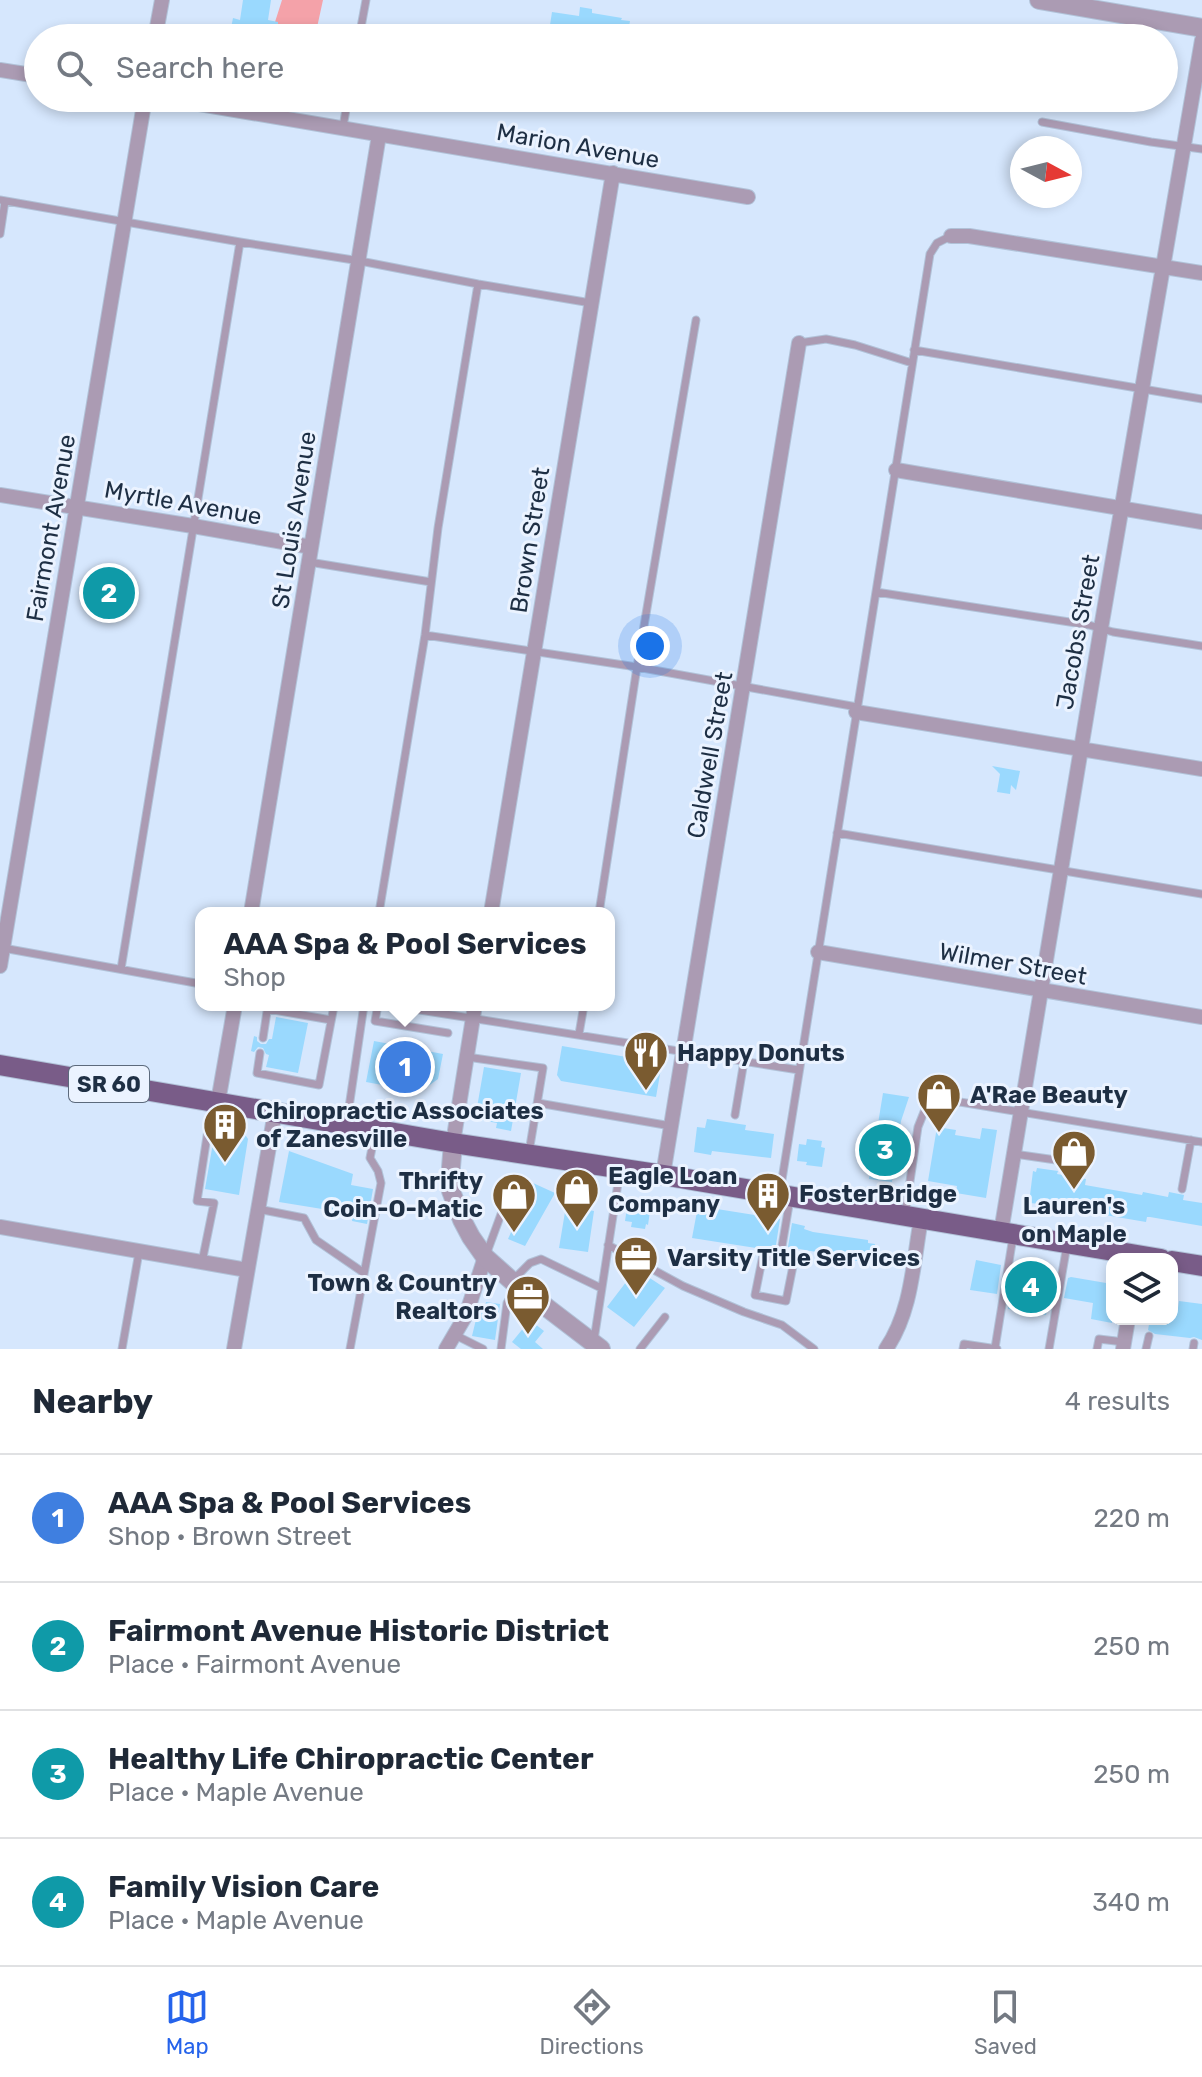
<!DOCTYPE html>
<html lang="en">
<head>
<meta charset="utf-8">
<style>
	body { margin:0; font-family:Rubik,sans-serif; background:#f2f2f3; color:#1f2937 }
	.controls { position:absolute; right:24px; bottom:24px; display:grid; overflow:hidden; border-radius:16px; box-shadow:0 4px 12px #0003 }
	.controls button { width:72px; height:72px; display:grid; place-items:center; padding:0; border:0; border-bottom:2px solid #e0e1e3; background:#fff; color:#1f2937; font:40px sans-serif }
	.compass { position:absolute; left:1010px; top:136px; width:72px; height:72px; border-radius:50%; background:#fff; box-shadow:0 4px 12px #0003; rotate:97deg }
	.you { position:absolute; left:650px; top:646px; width:28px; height:28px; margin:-20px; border:6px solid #fff; border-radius:50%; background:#1a73e8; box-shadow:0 0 0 12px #1a73e833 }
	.badge { display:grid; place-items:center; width:52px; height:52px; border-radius:50%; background:#2563eb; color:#fff; font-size:26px; font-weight:700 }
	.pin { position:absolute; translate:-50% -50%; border:4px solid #fff; box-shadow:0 2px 8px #0006 }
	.popup { position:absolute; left:195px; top:907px; width:420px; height:104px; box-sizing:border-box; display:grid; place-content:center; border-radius:16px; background:#fff; filter:drop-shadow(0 2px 6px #0005); font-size:26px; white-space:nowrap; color:#747a83 }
	.popup b { font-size:30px; color:#1f2937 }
	.popup::after { content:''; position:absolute; left:50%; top:100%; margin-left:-16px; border:16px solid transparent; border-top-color:#fff }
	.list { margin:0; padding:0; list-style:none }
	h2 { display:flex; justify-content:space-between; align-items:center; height:104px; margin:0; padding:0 32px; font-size:34px }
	h2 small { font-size:26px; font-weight:400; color:#747a83 }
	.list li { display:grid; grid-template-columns:52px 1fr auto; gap:24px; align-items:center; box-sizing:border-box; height:128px; padding:0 32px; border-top:2px solid #e0e1e3 }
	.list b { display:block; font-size:30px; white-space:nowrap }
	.list p { margin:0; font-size:26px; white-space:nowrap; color:#747a83 }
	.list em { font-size:26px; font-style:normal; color:#747a83 }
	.icon { flex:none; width:44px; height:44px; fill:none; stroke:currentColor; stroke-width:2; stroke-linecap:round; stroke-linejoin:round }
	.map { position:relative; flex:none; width:1202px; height:1349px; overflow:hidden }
	.search { position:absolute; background:#fff; box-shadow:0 4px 12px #0003; left:24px; right:24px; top:24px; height:88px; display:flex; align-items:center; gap:20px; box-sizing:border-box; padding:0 28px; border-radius:44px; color:#747a83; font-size:30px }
	.sheet { height:616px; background:#fff }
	nav { display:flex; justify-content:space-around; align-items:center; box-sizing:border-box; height:112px; border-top:2px solid #e0e1e3; background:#fff; font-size:22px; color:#747a83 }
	nav a { display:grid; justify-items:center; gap:4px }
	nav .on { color:#2563eb }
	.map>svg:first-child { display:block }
</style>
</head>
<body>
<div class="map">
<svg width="1202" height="1349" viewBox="0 0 1202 1349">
	<rect width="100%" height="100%" fill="#d6e7fd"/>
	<path fill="#f4a2a9" d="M282,0H323L316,32L278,26V22H275Z"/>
	<path fill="#9ad9fe" d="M243,0H271L268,20L278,22V26L313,32V38H229L233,18L240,20Z
		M580,7L592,9V13L622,18L621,20L630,21L627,38H548L552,12L579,16Z
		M992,766L1020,771L1016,790L1011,785L1010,794L997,792L1000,774Z
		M276,1017L308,1023L298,1073L266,1067L269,1055L266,1054L263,1048L258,1047L254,1052L251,1051L254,1036L257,1037V1041L261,1044H266L269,1039H272Z
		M374,1041L443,1054L438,1079L420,1092L366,1082Z
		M562,1046L662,1063L656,1097L561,1081L557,1075Z
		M484,1067L521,1073L511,1131L496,1128L497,1123L475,1119Z
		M883,1093L909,1097L901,1121L892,1182L869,1179Z
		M707,1119L746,1125L745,1130L774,1134L771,1158L712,1151L711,1155L694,1152L697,1127L705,1128Z
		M937,1127L956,1130L955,1135L980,1139L982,1128L997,1130L986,1198L956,1193L957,1186L928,1181Z
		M221,1129L244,1133L248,1139L239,1195L205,1189L214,1137L220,1138Z
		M807,1139L822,1141L821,1147L825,1148L822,1167L806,1165L807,1162L797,1161L799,1144L806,1145Z
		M289,1151L353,1174L351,1185L373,1189L367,1224L352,1221L353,1214L279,1202Z
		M1037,1168L1058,1171L1057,1174L1086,1179L1085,1185L1142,1195L1143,1192L1168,1197L1169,1192L1184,1195L1183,1200L1202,1203V1226L1150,1217H1147L1146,1222L1099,1214L1100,1209L1054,1202L1053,1203L1041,1202V1204L1029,1203L1033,1171L1036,1172Z
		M533,1183L555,1193L525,1246L508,1239Z
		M628,1201L651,1204L648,1225L646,1224L645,1229L631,1227L632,1222L625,1221Z
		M566,1206L594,1211L588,1252L559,1248Z
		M698,1206L780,1219L775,1251L692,1238Z
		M792,1223L805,1226L804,1229L813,1232L868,1240V1243L875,1244L872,1263L829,1257L821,1255L822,1253L788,1247Z
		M976,1260L1001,1265L997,1294L970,1290Z
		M636,1269L665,1288L634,1327L607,1307Z
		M1014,1269L1055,1276L1046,1315L1008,1309Z
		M1071,1277L1112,1284V1323L1091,1319L1093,1303L1064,1298L1068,1278Z
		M1179,1301L1202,1304V1340L1194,1337L1190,1338L1155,1334L1148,1330L1150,1319H1172V1307L1178,1308Z
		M486,1302L500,1304L495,1340L472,1336L479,1307L485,1308Z
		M530,1320L544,1331L535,1342L543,1349H521L512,1342Z"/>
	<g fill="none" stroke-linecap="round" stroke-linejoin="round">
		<g stroke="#b1c2d8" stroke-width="9">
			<path id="service" d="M359,38L366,0
				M1042,122L1151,142L1202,149
				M343,127L348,98
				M0,200L240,242L360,261L478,284L591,303
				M0,234L5,201
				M799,343L826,339L855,345L912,363
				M914,350L1202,399
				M309,562L431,582
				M876,592L1089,625L1113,632L1202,646
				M425,635L637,667L857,707
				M837,833L1202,894
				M379,913L425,635L438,528L478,284
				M599,913L637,667L696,320
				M3,948L201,984
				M121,969L240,242
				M327,1005H355
				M378,1005L375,1021L448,1033
				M388,1005L799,1070
				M268,1009L331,1020
				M579,1034L584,1005
				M263,1038L268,1005
				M260,1053L257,1073L319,1085L334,1006
				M467,1057L543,1068L529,1152
				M538,1103L671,1126
				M735,1115L744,1061
				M347,1121L364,1005
				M1014,1154L1056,1160
				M1182,1189L1191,1140
				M780,1192L930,254L937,243L951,236
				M258,1209L304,1218L316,1240L364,1273
				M905,1215L918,1127L926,1107L960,1102L1202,1142
				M608,1245L683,1286L744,1312L782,1325L814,1349
				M486,1255L511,1187
				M763,1255L794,1261L786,1301L755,1295Z
				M780,1258L790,1199
				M202,1262L214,1203L197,1201L212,1104
				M513,1280L530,1263L541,1259L601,1288
				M455,1335L483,1349
				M594,1340L620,1170
				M995,1348L1013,1237
				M122,1349L139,1252
				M350,1349L381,1183L378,1171L370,1158L375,1133
				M501,1349L507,1303L517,1286
				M640,1349L665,1317
				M963,1349L964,1344L997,1349
				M1049,1349L1067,1245
				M1097,1349L1099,1339L1124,1342
				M1146,1349L1149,1336
				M1193,1349L1194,1343"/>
		</g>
		<g stroke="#b1c2d8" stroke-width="16">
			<path id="minor" d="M155,38L162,0
				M0,70L38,76
				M164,98L748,197
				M951,236H969L1202,273
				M896,470L1202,522
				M0,495L193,526L311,547
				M856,712L1202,769
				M251,913L379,135
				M491,913L613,173
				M818,952L1202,1017
				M0,966L145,98
				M218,1102L235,1005
				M453,1143L475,1005
				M663,1175L799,343
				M0,1227L247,1270
				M1001,1232L1101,628L1202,40
				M234,1349L275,1112
				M446,1349L466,1315L485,1257
				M886,1349C912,1311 913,1263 921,1219
				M1123,1349L1128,1319"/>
		</g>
		<g stroke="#b1c2d8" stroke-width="20">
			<path id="tertiary" d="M1039,0L1202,28
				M453,1143L451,1167V1191L462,1220L471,1237L485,1257L512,1281L601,1349"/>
		</g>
		<g stroke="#b1c2d8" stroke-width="22">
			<path id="primary" d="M0,1065L453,1143L663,1175L1161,1259
				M1172,1261L1202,1266"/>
		</g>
		<use href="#service" stroke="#ab9bb3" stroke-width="7"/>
		<use href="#minor" stroke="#ab9bb3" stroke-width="14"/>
		<use href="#tertiary" stroke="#ab9bb3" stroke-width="18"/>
		<use href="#primary" stroke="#795c88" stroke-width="20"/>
	</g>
	<defs>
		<g id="restaurant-pin" transform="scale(2.3)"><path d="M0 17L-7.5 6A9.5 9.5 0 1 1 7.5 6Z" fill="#7a5b30" stroke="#ebf3ff"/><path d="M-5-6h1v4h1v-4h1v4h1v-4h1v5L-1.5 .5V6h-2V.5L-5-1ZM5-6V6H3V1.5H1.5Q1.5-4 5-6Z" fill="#fff"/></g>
		<g id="shop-pin" transform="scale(2.3)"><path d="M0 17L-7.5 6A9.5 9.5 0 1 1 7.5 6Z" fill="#7a5b30" stroke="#ebf3ff"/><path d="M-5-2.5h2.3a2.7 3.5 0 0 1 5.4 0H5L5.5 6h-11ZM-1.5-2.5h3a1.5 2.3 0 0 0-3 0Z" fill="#fff"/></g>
		<g id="building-pin" transform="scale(2.3)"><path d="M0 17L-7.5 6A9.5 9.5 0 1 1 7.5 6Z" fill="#7a5b30" stroke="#ebf3ff"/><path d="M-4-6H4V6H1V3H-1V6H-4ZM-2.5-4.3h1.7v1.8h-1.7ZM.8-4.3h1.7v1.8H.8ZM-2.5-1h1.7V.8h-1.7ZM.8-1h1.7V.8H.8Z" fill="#fff"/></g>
		<g id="office-pin" transform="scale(2.3)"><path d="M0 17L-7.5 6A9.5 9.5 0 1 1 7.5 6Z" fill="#7a5b30" stroke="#ebf3ff"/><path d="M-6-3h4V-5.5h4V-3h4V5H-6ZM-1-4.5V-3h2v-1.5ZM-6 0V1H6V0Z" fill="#fff"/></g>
	</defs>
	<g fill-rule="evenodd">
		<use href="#restaurant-pin" x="646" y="1053"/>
		<use href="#shop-pin" x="939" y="1095"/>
		<use href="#building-pin" x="225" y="1125"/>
		<use href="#shop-pin" x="1074" y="1152"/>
		<use href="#shop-pin" x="577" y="1190"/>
		<use href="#building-pin" x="768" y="1194"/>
		<use href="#shop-pin" x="514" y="1195"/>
		<use href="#office-pin" x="636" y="1258"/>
		<use href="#office-pin" x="528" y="1297"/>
	</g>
	<g text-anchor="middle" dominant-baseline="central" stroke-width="6" stroke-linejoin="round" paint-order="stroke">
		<rect fill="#ebf3ff" stroke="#5c6a7c" stroke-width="2" x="69" y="1066" width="80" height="36" rx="6"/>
		<g font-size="22" font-weight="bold" fill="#1e2f44">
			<text x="109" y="1084">SR 60</text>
		</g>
		<g font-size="24" fill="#1e2f44" stroke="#ebf3ff">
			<text transform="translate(578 146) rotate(10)">Marion Avenue</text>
			<text transform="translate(183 503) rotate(10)">Myrtle Avenue</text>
			<text transform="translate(294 520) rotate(-81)">St Louis Avenue</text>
			<text transform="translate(51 528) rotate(-80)">Fairmont Avenue</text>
			<text transform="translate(530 540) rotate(-81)">Brown Street</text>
			<text transform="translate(1078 632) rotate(-80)">Jacobs Street</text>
			<text transform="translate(710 755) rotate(-80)">Caldwell Street</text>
			<text transform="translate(1013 964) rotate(10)">Wilmer Street</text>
		</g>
		<g font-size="24" font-weight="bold" fill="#1e2f44" stroke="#ebf3ff" text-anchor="start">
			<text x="677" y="1053">Happy Donuts</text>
			<text x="970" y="1095">A'Rae Beauty</text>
			<text x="256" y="1111">Chiropractic Associates<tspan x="256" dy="28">of Zanesville</tspan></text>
			<text x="608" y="1176">Eagle Loan<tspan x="608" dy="28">Company</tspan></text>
			<text x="483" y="1181" text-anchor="end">Thrifty<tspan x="483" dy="28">Coin-O-Matic</tspan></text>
			<text x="799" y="1194">FosterBridge</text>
			<text x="1074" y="1206" text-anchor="middle">Lauren's<tspan x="1074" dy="28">on Maple</tspan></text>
			<text x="667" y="1258">Varsity Title Services</text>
			<text x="497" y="1283" text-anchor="end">Town &amp; Country<tspan x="497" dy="28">Realtors</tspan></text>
		</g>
	</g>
</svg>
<div class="controls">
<button><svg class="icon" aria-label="layers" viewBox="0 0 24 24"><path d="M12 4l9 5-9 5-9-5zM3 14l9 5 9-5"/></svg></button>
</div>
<svg class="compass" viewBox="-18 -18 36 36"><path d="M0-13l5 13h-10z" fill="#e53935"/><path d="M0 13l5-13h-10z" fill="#747a83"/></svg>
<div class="you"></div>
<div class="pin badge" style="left:405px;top:1067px;background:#3f7fe0">1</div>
<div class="popup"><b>AAA Spa &amp; Pool Services</b>Shop</div>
<div class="pin badge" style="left:109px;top:593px;background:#0f9aa8">2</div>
<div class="pin badge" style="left:885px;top:1150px;background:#0f9aa8">3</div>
<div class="pin badge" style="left:1031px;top:1287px;background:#0f9aa8">4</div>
<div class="search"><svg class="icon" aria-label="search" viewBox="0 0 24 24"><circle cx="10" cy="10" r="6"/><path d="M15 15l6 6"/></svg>Search here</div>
</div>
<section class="sheet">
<h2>Nearby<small>4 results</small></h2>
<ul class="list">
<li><span class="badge" style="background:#3f7fe0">1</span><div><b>AAA Spa &amp; Pool Services</b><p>Shop · Brown Street</p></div><em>220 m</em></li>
<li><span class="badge" style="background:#0f9aa8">2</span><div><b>Fairmont Avenue Historic District</b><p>Place · Fairmont Avenue</p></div><em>250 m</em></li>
<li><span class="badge" style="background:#0f9aa8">3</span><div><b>Healthy Life Chiropractic Center</b><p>Place · Maple Avenue</p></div><em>250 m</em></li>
<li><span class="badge" style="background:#0f9aa8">4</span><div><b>Family Vision Care</b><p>Place · Maple Avenue</p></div><em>340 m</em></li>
</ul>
</section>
<nav>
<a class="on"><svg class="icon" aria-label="map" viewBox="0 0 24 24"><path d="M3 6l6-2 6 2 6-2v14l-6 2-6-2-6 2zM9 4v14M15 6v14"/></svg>Map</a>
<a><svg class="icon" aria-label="directions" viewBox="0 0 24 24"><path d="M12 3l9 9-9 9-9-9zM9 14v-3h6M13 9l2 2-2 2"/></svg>Directions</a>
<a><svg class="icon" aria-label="saved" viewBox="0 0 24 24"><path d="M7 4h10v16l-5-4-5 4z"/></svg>Saved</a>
</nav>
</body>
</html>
